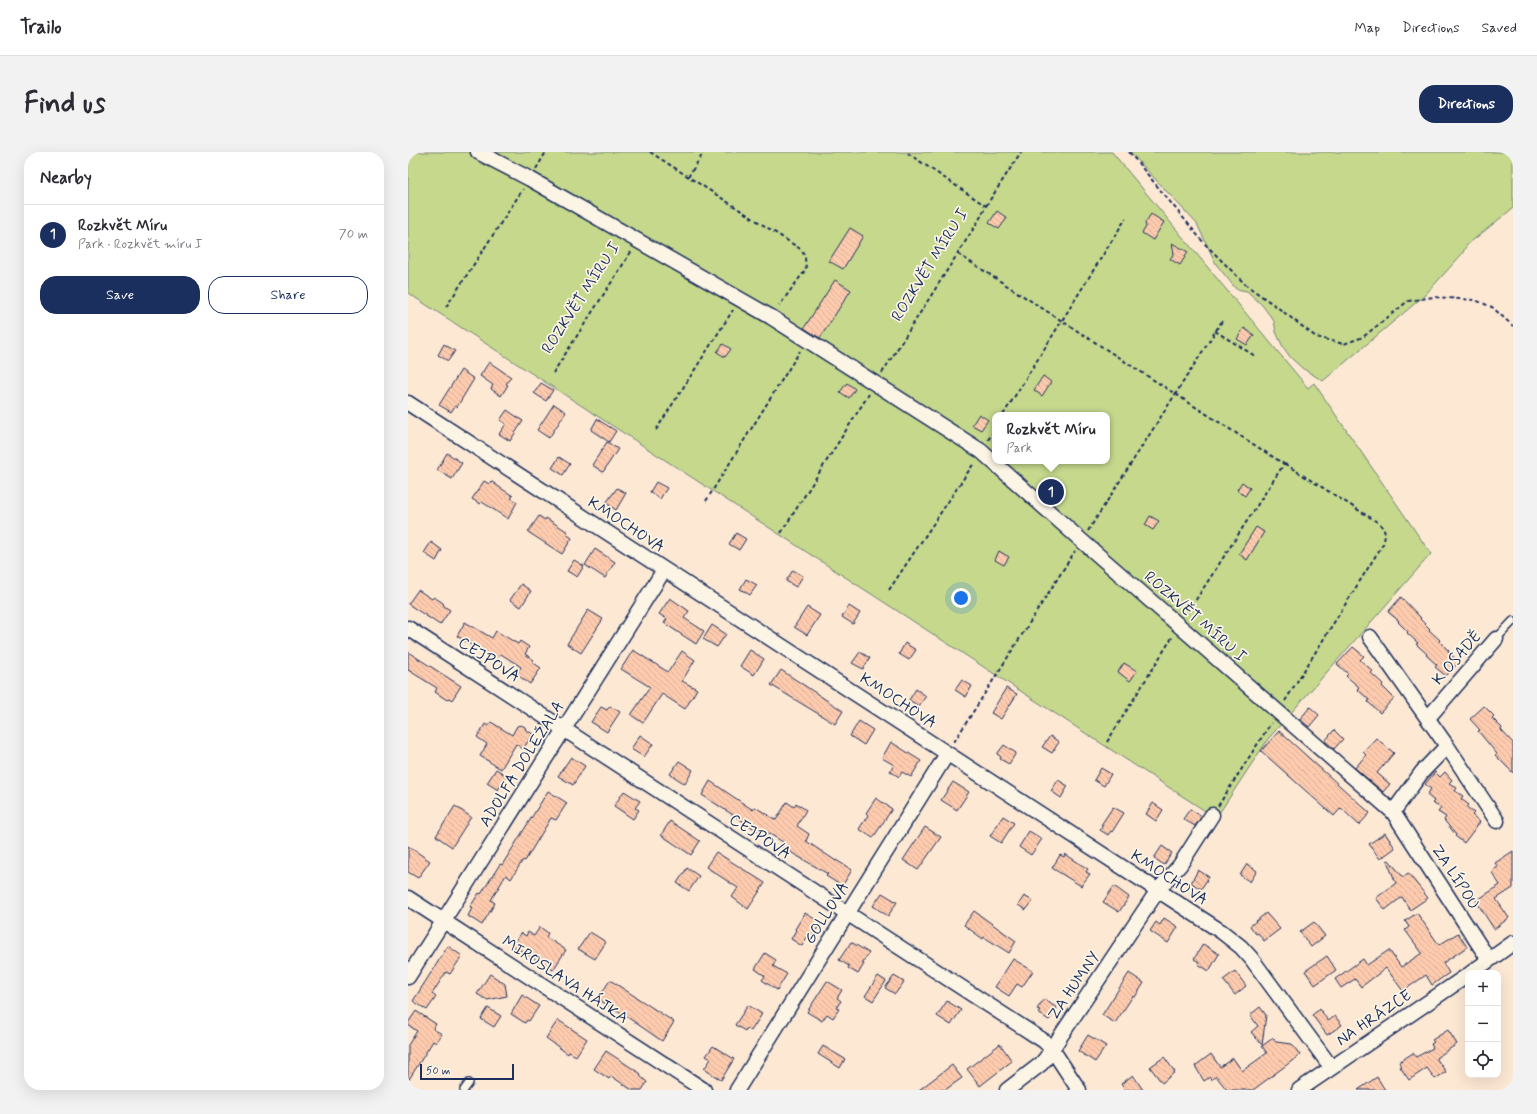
<!DOCTYPE html>
<html lang="en">
<head>
<meta charset="utf-8">
<style>
	body { margin:0; font-family:Mynerve,sans-serif; background:#f2f2f3; color:#2b2b33 }
	.controls { position:absolute; right:12px; bottom:12px; display:grid; overflow:hidden; border-radius:8px; box-shadow:0 4px 16px #0002 }
	.controls button { width:36px; height:36px; display:grid; place-items:center; padding:0; border:0; border-bottom:1px solid #e1e1e2; background:#fff; color:#2b2b33; font:20px sans-serif }
	.scale { position:absolute; left:12px; bottom:10px; width:94px; box-sizing:border-box; padding-left:4px; border:2px solid #1b2f5e; border-top:0; font-size:11px; line-height:14px; white-space:nowrap; color:#1b2f5e; -webkit-text-stroke:3px #fcf5e5; paint-order:stroke }
	.you { position:absolute; left:553px; top:446px; width:14px; height:14px; margin:-10px; border:3px solid #fff; border-radius:50%; background:#1a73e8; box-shadow:0 0 0 6px #1a73e833 }
	.badge { display:grid; place-items:center; width:26px; height:26px; border-radius:50%; background:#1b2f5e; color:#fff; font-size:13px; font-weight:700 }
	.pin { position:absolute; translate:-50% -50%; border:2px solid #fff; box-shadow:0 1px 4px #0006 }
	.popup { position:absolute; left:584px; top:260px; width:118px; height:52px; box-sizing:border-box; display:grid; place-content:center; border-radius:8px; background:#fff; filter:drop-shadow(0 1px 3px #0005); font-size:13px; white-space:nowrap; color:#7c7c81 }
	.popup b { font-size:15px; color:#2b2b33 }
	.popup::after { content:''; position:absolute; left:50%; top:100%; margin-left:-8px; border:8px solid transparent; border-top-color:#fff }
	.list { margin:0; padding:0; list-style:none }
	h2 { display:flex; justify-content:space-between; align-items:center; height:52px; margin:0; padding:0 16px; font-size:17px }
	h2 small { font-size:13px; font-weight:400; color:#7c7c81 }
	.list li { display:grid; grid-template-columns:26px 1fr auto; gap:12px; align-items:center; box-sizing:border-box; height:60px; padding:0 16px; border-top:1px solid #e1e1e2 }
	.list b { display:block; font-size:15px; white-space:nowrap }
	.list p { margin:0; font-size:13px; white-space:nowrap; color:#7c7c81 }
	.list em { font-size:13px; font-style:normal; color:#7c7c81 }
	.actions { display:flex; gap:8px; padding:12px 16px }
	.actions a { flex:1; padding:9px 0; border:1px solid #1b2f5e; border-radius:16px; text-align:center; font-size:14px; color:#1b2f5e }
	.actions .main { background:#1b2f5e; color:#fff }
	.icon { flex:none; width:22px; height:22px; fill:none; stroke:currentColor; stroke-width:2; stroke-linecap:round; stroke-linejoin:round }
	.map { position:relative; flex:none; width:1105px; height:938px; overflow:hidden; border-radius:16px }
	header { display:flex; align-items:center; gap:24px; box-sizing:border-box; height:56px; padding:0 20px; background:#fff; border-bottom:1px solid #e1e1e2 }
	header strong { font-size:19px }
	nav { display:flex; gap:22px; margin-inline-start:auto; font-size:14px }
	.intro { display:flex; align-items:center; justify-content:space-between; box-sizing:border-box; height:96px; padding:0 24px }
	h1 { margin:0; font-size:28px }
	.button { padding:10px 18px; border-radius:16px; background:#1b2f5e; color:#fff; font-size:14px; font-weight:700 }
	main { display:flex; gap:24px; padding:0 24px }
	aside { flex:1; background:#fff; border-radius:16px; box-shadow:0 4px 16px #0002 }
	.map>svg:first-child { display:block }
</style>
</head>
<body>
<header>
<strong>Trailo</strong>
<nav><a>Map</a><a>Directions</a><a>Saved</a></nav>
</header>
<div class="intro"><h1>Find us</h1><a class="button">Directions</a></div>
<main>
<aside>
<h2>Nearby<small></small></h2>
<ul class="list">
<li><span class="badge">1</span><div><b>Rozkvět Míru</b><p>Park · Rozkvět míru I</p></div><em>70 m</em></li>
</ul>
<div class="actions"><a class="main">Save</a><a>Share</a></div>
</aside>
<div class="map">
<svg width="1105" height="938" viewBox="0 0 1105 938">
	<defs>
		<pattern id="building-back-hatch" width="6" height="6" patternUnits="userSpaceOnUse"><rect width="6" height="6" fill="#fecbae"/><path d="M-1 5l2 2M0 0l6 6M5-1l2 2" fill="none" stroke="#d9af98"/></pattern>
	</defs>
	<rect width="100%" height="100%" fill="#fde8d4"/>
	<filter id="ink" filterUnits="userSpaceOnUse"><feTurbulence type="fractalNoise" baseFrequency=".025" numOctaves="2"/><feDisplacementMap in="SourceGraphic" scale="8" xChannelSelector="R" yChannelSelector="G"/><feConvolveMatrix kernelMatrix="1 2 1 2 8 2 1 2 1" color-interpolation-filters="sRGB"/></filter>
	<g filter="url(#ink)">
		<path fill="#c5d88c" stroke="#708475" fill-rule="evenodd" d="M0,0H704L900,236L906,231L1023,402L860,587L808,666L0,141ZM587,263H699V309H587Z
			M722,0H1105V56L1059,93L1054,102L1017,143L915,229L894,216L883,206L875,195L868,180L866,169L854,153L839,139L828,137L808,112L789,72Z"/>
		<path fill="url(#building-back-hatch)" stroke="#1b2f5e" d="M589,59L599,66L591,77L581,71Z
			M743,62L756,70L745,88L734,81L738,75L737,71Z
			M442,76L455,84L435,117L421,109Z
			M764,91L780,100L772,113L762,107L766,101Z
			M427,128L443,138L412,186L396,176Z
			M836,176L846,183L839,193L829,187Z
			M36,192L47,199L40,209L30,203Z
			M315,192L323,197L317,205L309,200Z
			M81,210L103,225L98,232L100,233L93,244L83,237L85,233L72,224Z
			M53,218L66,227L49,255L47,254L43,260L31,253Z
			M635,224L643,230L634,244L626,238Z
			M133,231L145,238L138,249L126,241Z
			M439,231L447,237L441,246L432,240Z
			M146,252L158,260L141,286L129,278Z
			M99,258L115,269L102,289L91,282L98,272L92,268Z
			M571,262L580,268L573,278L564,273Z
			M189,267L208,279L201,290L183,278Z
			M199,290L210,297L195,320L184,313Z
			M39,301L54,311L44,327L29,318Z
			M151,305L162,312L155,323L144,316Z
			M76,329L81,332L83,329L94,337L105,344L103,346L109,350L100,367L74,350L72,352L64,347Z
			M248,330L259,336L252,347L242,340Z
			M834,330L842,336L837,344L829,338Z
			M209,336L218,341L208,358L198,351Z
			M131,364L137,368L138,366L160,380L158,382L164,386L154,402L120,380Z
			M742,364L751,369L745,378L737,373Z
			M848,375L856,380L839,408L831,402Z
			M328,381L338,387L331,398L321,392Z
			M23,390L34,398L28,409L16,401Z
			M187,397L207,410L197,426L177,413Z
			M591,399L601,405L596,413L587,408Z
			M166,408L176,414L169,425L159,419Z
			M385,418L395,424L388,435L378,429Z
			M338,427L349,433L342,443L332,437Z
			M113,432L123,439L113,455L102,448Z
			M10,438L24,447L26,445L35,451L36,454L42,458L32,473L0,452Z
			M993,445L1013,466L1012,467L1022,477L1021,478L1032,488L1031,489L1041,499L1040,500L1051,510L1038,524L1027,515L1029,513L1018,503L1019,502L1008,492L1010,491L999,481L1000,480L990,470L991,469L980,460Z
			M262,446L281,459L276,466L296,479L288,492L256,471L259,467L251,462Z
			M441,454L452,461L445,472L434,465Z
			M399,455L412,463L399,483L386,475Z
			M180,458L195,467L173,501L159,492Z
			M57,470L84,486L88,479L110,492L112,489L121,495L117,502L126,508L124,510L133,516L122,532L108,522L113,515L93,502L88,509L49,484Z
			M304,473L318,482L309,495L295,487Z
			M497,491L508,498L501,508L491,502Z
			M945,495L956,504L952,508L965,519L963,521L975,532L974,534L986,546L972,561L960,550L961,548L949,537L951,535L938,524L940,522L929,512Z
			M225,498L260,520L274,499L287,508L274,529L289,537L277,557L254,542L235,571L223,563L242,535L213,517Z
			M342,498L356,507L346,523L332,514Z
			M0,500L53,534L44,548L41,546L39,548L27,540L29,536L0,518Z
			M452,500L462,506L455,517L444,511Z
			M716,511L729,519L722,529L710,520Z
			M373,518L435,559L427,572L363,533Z
			M554,528L564,534L558,545L547,538Z
			M598,536L609,542L593,567L583,561Z
			M508,537L518,544L511,554L501,548Z
			M202,554L212,560L199,580L183,570L193,555L199,558Z
			M1076,554L1086,564L1084,566L1094,576L1093,578L1105,591V621L1087,603L1089,602L1070,579L1072,578L1062,567Z
			M902,555L911,563L901,575L892,567Z
			M451,569L465,578L456,593L442,584Z
			M83,570L104,583L109,574L113,573L117,575L118,578L125,582L115,597L108,592L93,617L72,604L79,592L69,585L77,572L80,574Z
			M926,578L935,587L926,597L917,589Z
			M871,579L962,661L951,673L933,656L926,664L853,599Z
			M232,583L245,592L236,605L223,597Z
			M642,584L651,590L644,601L634,595Z
			M968,586L986,601L969,621L982,632L975,640L947,616L958,603L955,600Z
			M483,590L513,609L503,625L494,620L491,625L482,619L486,613L474,606Z
			M596,593L608,601L601,612L592,607L593,605L589,602Z
			M163,605L177,614L165,633L150,624Z
			M271,609L285,618L277,632L262,622Z
			M693,616L703,622L696,634L686,628Z
			M88,617L99,624L90,638L79,631Z
			M1027,620L1032,625L1037,620L1044,628L1041,631L1049,636L1047,639L1055,644L1053,647L1061,653L1059,655L1066,661L1064,663L1072,670L1056,691L1047,684L1048,683L1036,668L1038,665L1030,660L1033,656L1024,651L1026,649L1019,643L1023,637L1017,632Z
			M650,628L660,634L653,646L643,639Z
			M302,629L345,658L347,655L368,668L379,650L386,655L388,651L398,658L389,674L401,682L398,689L428,709V708L444,718L434,734L418,724L420,722L372,694L375,690L355,678L353,681L294,643Z
			M545,630L561,640L549,658L533,648Z
			M140,639L159,651L148,668L143,666L117,709L115,708L103,727L98,723L83,748L87,751L74,773L60,764L64,756L62,755L71,741L73,742L92,712L94,713Z
			M216,639L232,649L227,656L231,658L225,667L206,654Z
			M468,646L484,657L465,686L451,677L460,663L458,661Z
			M745,651L755,658L748,669L738,662Z
			M47,654L63,665L44,695L28,684Z
			M705,655L716,661L704,680L703,679L700,683L692,678L695,673H693Z
			M782,657L794,664L787,674L775,667Z
			M595,664L606,671L593,691L582,684Z
			M262,669L292,689L283,703L253,683Z
			M517,675L533,685L510,718L495,708Z
			M621,679L634,687L623,703L611,695Z
			M977,681L987,696L972,707L961,692Z
			M0,694L22,709L10,726L0,720Z
			M754,694L764,701L756,713L746,706Z
			M1105,699V736L1088,747L1101,766L1086,777L1068,749L1092,733L1083,719L1090,715L1087,711Z
			M308,700L357,731L340,757L324,745L330,736L298,715Z
			M657,702L680,717L678,720L682,722L673,734L644,716L652,703L656,705Z
			M981,708L995,725L1000,721L1020,746L1002,758L994,745L977,758L968,746L988,731L979,709Z
			M839,712L849,719L842,730L832,723Z
			M279,716L291,724L281,739L269,731Z
			M790,718L801,725L793,737L783,731Z
			M706,734L721,745L711,760L695,750Z
			M474,741L489,750L480,764L465,754Z
			M616,744L625,749L618,758L610,753Z
			M566,759L608,789L601,801L576,785L575,787L556,773Z
			M397,761L413,771L402,787L399,785L394,794L383,787L388,778L387,777Z
			M858,761L872,777L856,789L850,781L848,782L842,774Z
			M1009,761L1031,793L1050,781L1059,795L1035,811L1041,821L1024,833L1018,823L995,839L978,816L953,835L947,827L933,836L927,827L955,807L959,813L981,798L993,815L1014,801L997,778L1001,775L997,769Z
			M756,766L770,775L760,791L742,779L748,770L752,773Z
			M906,770L917,784L903,795L892,780Z
			M132,775L140,781L138,785L158,798L145,818L105,794L113,781L118,784L120,780L126,784Z
			M182,780L198,790L187,807L170,797Z
			M443,790L461,801L454,811L456,812L450,822L440,816L441,814L431,808Z
			M795,792L811,802L801,819L790,812L791,810L786,807Z
			M40,794L54,804L42,822L38,820L24,842L28,845L19,858L5,849Z
			M357,801L368,808L365,814L379,822L369,838L354,828L357,824L347,817Z
			M919,804L928,818L907,833L897,819Z
			M605,807L625,819L614,835L609,832L601,844L587,835Z
			M827,819L838,834L827,843L815,828Z
			M721,821L736,831L727,845L725,844L707,871L694,863Z
			M82,822L97,832L99,844L79,848L69,842Z
			M470,824L478,829L465,849L457,844Z
			M486,824L496,830L487,842L477,836Z
			M202,828L266,870L254,889L209,858L208,859L190,847Z
			M419,829L434,838L429,846L433,849L428,856L431,857L425,866L419,862L414,869L399,860Z
			M114,843L131,854L121,869L119,868L117,871L103,862Z
			M636,847L649,856L641,868L630,861L632,858L629,857Z
			M539,849L553,858L543,873L529,864Z
			M340,853L354,862L343,879L339,876L337,879L327,873Z
			M852,855L858,863L854,893L843,880L850,874L842,863Z
			M80,856L93,864L86,875L73,867Z
			M912,857L920,869L927,864L934,873L919,883L904,863Z
			M8,859L28,872L25,877L34,882L28,891L25,889L0,929V893L9,879L0,873V871Z
			M150,868L179,887L168,904L161,900L160,902L138,886Z
			M1040,878L1049,892L1028,906L1038,920L1027,927L1019,916L1001,928L992,915L994,914L991,910L1005,901L1008,905L1025,896L1023,892L1026,890L1024,888Z
			M680,883L698,894L687,910L670,899Z
			M865,886L868,890L884,892L892,903L845,938H819L808,924L803,928L802,925L796,929L787,914L803,902L812,915L825,906L834,919L859,901L854,894Z
			M592,892L604,909L572,934L559,917Z
			M305,894L326,907L313,928L296,917L303,907L298,904Z
			M415,894L437,907L432,916L410,902Z
			M198,899L233,922L232,924L239,930L234,938H224L203,924L201,927L186,917Z
			M756,905L767,920L754,931L742,915Z
			M544,913L554,926L537,938H511Z
			M725,923L735,938H717L713,932Z
			M969,925L977,938H950Z"/>
		<g fill="none" stroke-linecap="round" stroke-linejoin="round">
			<g stroke="#1b2f5e" stroke-width="10">
				<path id="lane" d="M1088,487L1105,469
					M56,938L61,931"/>
			</g>
			<g stroke="#1b2f5e" stroke-width="17">
				<path id="street" d="M70,0L122,27L363,165L573,299L674,389L985,660
					M0,251L814,780L833,795L843,806L923,915
					M0,476L636,889L644,897L671,938
					M962,485L1039,594
					M1020,566L1088,487
					M0,746L296,938
					M1081,808L985,660L1014,620L1039,594L1089,669
					M1063,821L1105,791
					M0,825L256,418
					M329,938L539,602
					M599,938L633,912L638,906L750,738L772,713L804,663
					M891,938L1060,823"/>
			</g>
			<path stroke="#1b2f5e" stroke-width="2" stroke-dasharray="4 3" stroke-linecap="butt" d="M242,0L394,98L397,106L398,117L371,154
				M721,0L796,91L838,133L869,155L908,185L936,192L955,185L1000,149L1026,145L1067,148L1084,155L1105,174
				M128,17L138,0
				M280,25L296,0
				M578,54L613,0
				M550,102L876,312L778,463
				M38,155L115,37
				M807,179L847,204
				M145,221L223,100
				M474,221L571,68L578,54L498,0
				M595,263L718,66
				M248,278L325,158
				M580,288L587,277
				M877,312L971,371C978,379 978,382 975,392L877,549
				M298,349L392,199
				M680,379L814,169
				M373,381L461,242
				M481,438L566,311
				M546,590L667,399
				M699,590L765,484
				M810,654L863,571"/>
			<use href="#lane" stroke="#fcf5e5" stroke-width="7"/>
			<use href="#street" stroke="#fcf5e5" stroke-width="14"/>
		</g>
	</g>
	<g text-anchor="middle" dominant-baseline="central" stroke-width="3.5" stroke-linejoin="round" paint-order="stroke">
		<g font-size="16" fill="#1b2f5e" stroke="#fcf5e5">
			<text transform="translate(522 113) rotate(-58)">ROZKVĚT MÍRU I</text>
			<text transform="translate(173 146) rotate(-57)">ROZKVĚT MÍRU I</text>
			<text transform="translate(218 373) rotate(33)">KMOCHOVA</text>
			<text transform="translate(787 465) rotate(41)">ROZKVĚT MÍRU I</text>
			<text transform="translate(1049 506) rotate(-49)">K OSADĚ</text>
			<text transform="translate(81 508) rotate(33)">CEJPOVA</text>
			<text transform="translate(490 549) rotate(33)">KMOCHOVA</text>
			<text transform="translate(114 612) rotate(-58)">ADOLFA DOLEŽALA</text>
			<text transform="translate(352 685) rotate(33)">CEJPOVA</text>
			<text transform="translate(1047 725) rotate(57)">ZA LÍPOU</text>
			<text transform="translate(761 726) rotate(33)">KMOCHOVA</text>
			<text transform="translate(419 761) rotate(-58)">GOLLOVA</text>
			<text transform="translate(157 828) rotate(33)">MIROSLAVA HÁJKA</text>
			<text transform="translate(666 834) rotate(-56)">ZA HUMNY</text>
			<text transform="translate(966 866) rotate(-34)">NA HRÁZCE</text>
		</g>
	</g>
</svg>
<div class="controls">
<button>+</button>
<button>−</button>
<button><svg class="icon" aria-label="locate" viewBox="0 0 24 24"><circle cx="12" cy="12" r="6"/><path d="M12 2v4M12 18v4M2 12h4M18 12h4"/></svg></button>
</div>
<div class="scale">50 m</div>
<div class="you"></div>
<div class="pin badge" style="left:643px;top:340px">1</div>
<div class="popup"><b>Rozkvět Míru</b>Park</div>
</div>
</main>
</body>
</html>
